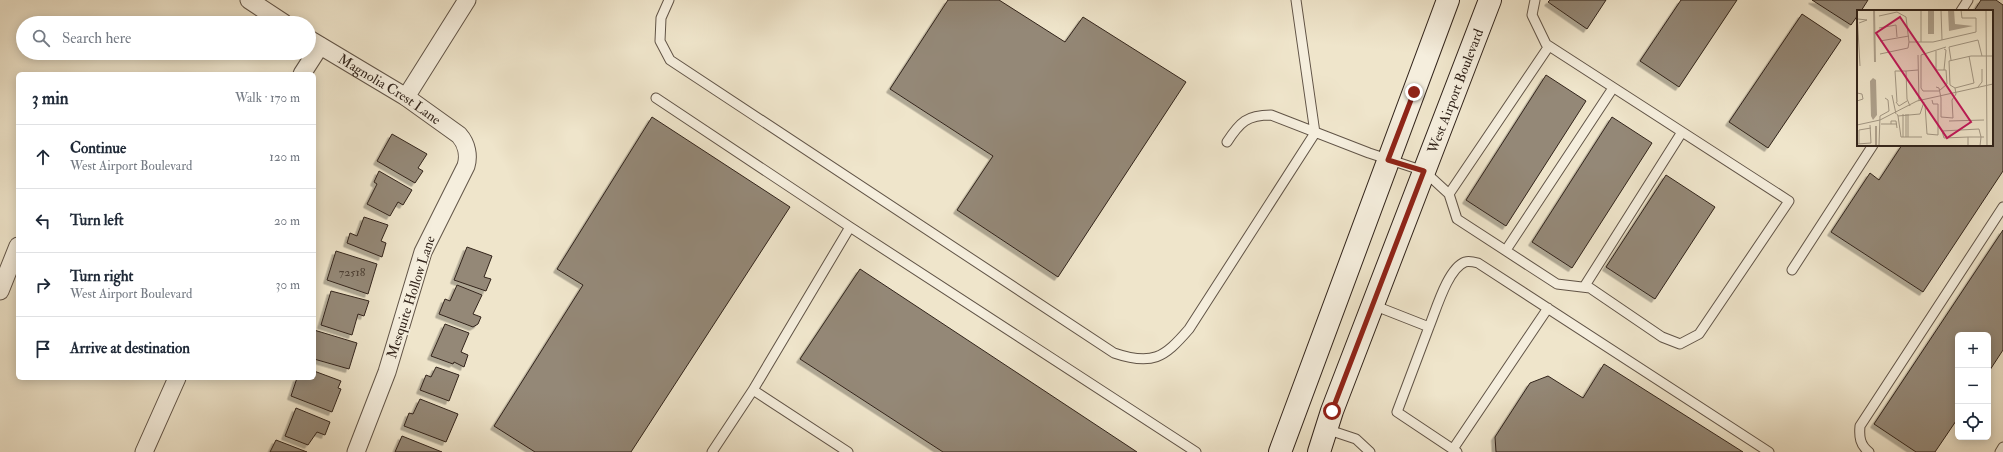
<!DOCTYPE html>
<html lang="en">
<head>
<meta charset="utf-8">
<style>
	body { margin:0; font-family:"IM FELL Double Pica",serif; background:#f6f6f7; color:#1f2937 }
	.controls { position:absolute; right:12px; bottom:12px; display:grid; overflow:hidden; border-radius:6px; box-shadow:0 2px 10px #0003 }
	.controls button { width:36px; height:36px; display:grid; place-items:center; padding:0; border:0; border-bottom:1px solid #e0e1e3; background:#fff; color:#1f2937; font:20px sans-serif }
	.stop { position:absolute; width:12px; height:12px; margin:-9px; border:3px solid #8f2418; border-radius:50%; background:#fff }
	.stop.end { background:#8f2418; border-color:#fff; box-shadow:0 1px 4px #0008 }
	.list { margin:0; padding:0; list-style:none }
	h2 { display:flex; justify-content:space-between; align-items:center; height:52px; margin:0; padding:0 16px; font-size:17px }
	h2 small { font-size:13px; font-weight:400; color:#747a83 }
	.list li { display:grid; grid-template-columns:26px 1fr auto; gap:12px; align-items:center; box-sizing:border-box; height:64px; padding:0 16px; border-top:1px solid #e0e1e3 }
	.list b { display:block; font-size:15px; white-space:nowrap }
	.list p { margin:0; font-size:13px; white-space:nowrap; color:#747a83 }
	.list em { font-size:13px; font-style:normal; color:#747a83 }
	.icon { flex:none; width:22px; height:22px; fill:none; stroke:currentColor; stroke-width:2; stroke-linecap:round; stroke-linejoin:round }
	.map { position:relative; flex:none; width:2003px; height:452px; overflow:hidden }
	.search { position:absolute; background:#fff; box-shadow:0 2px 10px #0003; left:16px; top:16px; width:300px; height:44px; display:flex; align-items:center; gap:10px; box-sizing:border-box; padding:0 14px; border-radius:22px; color:#747a83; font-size:15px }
	.panel { position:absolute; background:#fff; box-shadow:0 2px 10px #0003; left:16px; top:72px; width:300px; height:308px; border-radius:6px }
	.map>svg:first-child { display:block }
</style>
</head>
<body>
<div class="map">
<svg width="2003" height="452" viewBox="0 0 2003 452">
	<defs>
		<filter id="shadow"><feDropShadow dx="-3.5" dy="3.5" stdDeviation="0" flood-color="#0004"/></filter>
	</defs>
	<rect width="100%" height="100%" fill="#efe5cb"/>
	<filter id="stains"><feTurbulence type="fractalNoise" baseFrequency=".005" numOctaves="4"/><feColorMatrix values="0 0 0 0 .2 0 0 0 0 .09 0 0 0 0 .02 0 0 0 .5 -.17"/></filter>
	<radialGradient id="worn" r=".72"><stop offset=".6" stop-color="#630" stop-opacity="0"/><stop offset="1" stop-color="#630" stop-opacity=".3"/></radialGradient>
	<path fill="#948877" stroke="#32241b" filter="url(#shadow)" d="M948,0H999L1065,42L1083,17L1186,82L1058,277L957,210L993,156L890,89Z
		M1550,0H1606L1587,29L1548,2Z
		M1681,0H1737L1679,87L1640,61Z
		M1812,0H1868L1861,11H1858V15L1851,25Z
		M1981,0H1996L2003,5V171L1923,292L1831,232L1870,173L1879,180L1902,145H1992V11H1974Z
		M1802,14L1841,40L1768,148L1729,122Z
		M1546,75L1586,101L1506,226L1466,200Z
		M652,117L790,207L631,452H535L494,426L583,285L557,269Z
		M1612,117L1652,143L1572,268L1532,242Z
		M392,134L427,154L418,168L423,171L415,183L377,161Z
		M379,171L412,190L403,205L398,202L390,216L367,204L377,184L374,182Z
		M1666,175L1715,207L1655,299L1606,267Z
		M364,217L388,225L381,241L386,243L382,257L347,243L350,233L357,236Z
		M2003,230V350L1988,373V335H1958V418L1935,452H1916L1874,424Z
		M467,247L492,256L484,277L491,279L486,291L454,280Z
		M336,251L377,264L368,294L327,280Z
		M860,269L1137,452H943L800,359Z
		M457,285L482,295L473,314L481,317L478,324L473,327L439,314L445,299L450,301Z
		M331,291L369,301L364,316L358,314L352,335L321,325Z
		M445,324L469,333L461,352L468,355L464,367L454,362L453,364L431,356Z
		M314,330L357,343L349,369L314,359Z
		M1604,364L1743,452H1496L1495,437L1530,383L1548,376L1583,398Z
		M436,367L459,375L449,401L420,390L426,375L431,377Z
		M314,371L341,381L338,388L341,389L332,412L291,396L297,378H314Z
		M420,399L458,414L446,442L404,426L409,413L413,414Z
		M296,408L330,422L325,435L317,432L308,445L285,436Z
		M402,436L442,452H395Z
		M276,440L307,452H270Z"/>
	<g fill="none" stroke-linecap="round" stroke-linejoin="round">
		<g stroke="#615447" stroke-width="11">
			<path id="service" d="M669,0L661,18L660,41L670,60L1114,353C1152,366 1164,358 1189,329L1315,133L1296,0
				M1961,11L1968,0
				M656,98L850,227L1196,452
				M1227,142C1240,122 1247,115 1271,115L1369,153L1424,171L1449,194L1457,219L1557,284L1590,288L1662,337L1680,344L1699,334L1789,201L1546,44L1532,15L1535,0
				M1449,194L1549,46
				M1506,250L1613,88
				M1792,270L1873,145
				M1584,287L1682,132
				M1373,305L1429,327C1436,310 1448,268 1465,262C1469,261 1474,262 1478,263L1769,452
				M1429,327L1397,412L1457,452
				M1326,429L1356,439L1370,452
				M1453,449L1548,308
				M712,452L753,390
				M848,452L753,390L850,227
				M1869,452C1860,445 1859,437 1860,426L2003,207
				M2000,452L2003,447"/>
		</g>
		<g stroke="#615447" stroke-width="19">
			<g id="minor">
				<path d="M249,0L284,23"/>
				<path id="s1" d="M309,39L406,97L459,135C467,144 469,156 466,166L423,252L387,372L356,452"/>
				<path d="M302,74L320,46"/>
				<path d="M406,97L467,0"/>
				<path d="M0,291L18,246"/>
				<path d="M144,452L177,378"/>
			</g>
		</g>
		<g stroke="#32241b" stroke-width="24">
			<g id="secondary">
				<path d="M1280,452L1448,0"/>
				<path id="s2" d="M1319,452L1332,411L1490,0"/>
			</g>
		</g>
		<use href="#service" stroke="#f5eedd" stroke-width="9"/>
		<use href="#minor" stroke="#f5eedd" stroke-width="17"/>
		<use href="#secondary" stroke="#f5eedd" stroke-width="22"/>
	</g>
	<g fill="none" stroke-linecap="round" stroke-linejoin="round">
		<path stroke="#8f2418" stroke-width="5" d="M1332,411L1424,171L1388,160L1414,92"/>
	</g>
	<g text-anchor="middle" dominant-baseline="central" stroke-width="3" stroke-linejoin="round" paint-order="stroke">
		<g font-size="12" fill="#4a3d32">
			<text x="352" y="272">72518</text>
		</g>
		<g font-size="14" fill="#32241b" stroke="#f5eedd">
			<text stroke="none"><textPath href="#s1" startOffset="95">Magnolia Crest Lane</textPath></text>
			<text stroke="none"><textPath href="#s2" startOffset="386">West Airport Boulevard</textPath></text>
			<text transform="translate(411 297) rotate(-72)">Mesquite Hollow Lane</text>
		</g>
	</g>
	<g transform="translate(1857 10)">
		<rect width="136" height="136" fill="#efe5cb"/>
		<path d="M91,0H97L98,14L116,16L92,21ZM71,1H77V24H71ZM16,68L19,70L20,105L16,110L14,106L13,71Z" fill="#afa38f"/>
		<path fill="none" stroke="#afa38f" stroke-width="2" d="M17,0L18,52M19,116V136"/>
		<path fill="none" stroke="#a39885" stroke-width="1" d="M64,0V32M84,0L85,30M129,0L130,136M0,2L3,56M22,6L40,2L49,7L52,32L51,38L23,44M1,9L10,10L2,13M22,18L39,15L40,27M23,31L52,26M52,32H76L119,22V8H105L104,0M87,39L89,40L87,60M79,41V60H89L90,74L82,81H66L64,78V45L89,37M61,45L62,91M94,50L92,37L121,30L125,46M79,77L82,78L84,88V107L96,108L95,90L99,84L98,78L93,75L92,51L114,46H136M121,77L125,72V59M98,78L117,73L112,46M0,83L5,84L6,89L0,91M35,85L39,104M39,92L42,96L50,91M40,92L38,61H49M68,95L70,124L81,125V94H76L75,90M53,96L50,89L49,61L61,60M40,104L41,106L63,104L67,92M46,104V127M49,104V127M51,104V127M41,106L44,127H65M92,111L127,110M24,114H40M34,114V111H39L40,118M0,115L23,110L60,91L136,74M111,127L87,128L85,121L122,119L124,127M0,134L14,133L13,115M2,134V120L14,118M22,135L23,106L32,101L31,90L28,88M111,136V127H124M123,136L124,127H127"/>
		<path fill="#c2185b" fill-opacity="0.15" stroke="#c2185b" stroke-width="2" d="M43,7L114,112L90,128L19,23Z"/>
		<rect width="136" height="136" fill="none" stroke="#32241b" stroke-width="2"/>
	</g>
	<rect width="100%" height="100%" filter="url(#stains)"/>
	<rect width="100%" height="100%" fill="url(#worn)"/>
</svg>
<div class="controls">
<button>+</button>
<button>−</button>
<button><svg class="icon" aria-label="locate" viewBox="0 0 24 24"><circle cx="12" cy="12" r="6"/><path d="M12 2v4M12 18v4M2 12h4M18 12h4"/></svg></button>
</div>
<div class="stop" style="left:1332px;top:411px"></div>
<div class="stop end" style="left:1414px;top:92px"></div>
<div class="search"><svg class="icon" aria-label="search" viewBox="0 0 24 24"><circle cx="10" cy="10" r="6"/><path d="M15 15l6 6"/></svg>Search here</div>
<section class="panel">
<h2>3 min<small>Walk · 170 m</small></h2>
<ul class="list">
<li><svg class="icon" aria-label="ahead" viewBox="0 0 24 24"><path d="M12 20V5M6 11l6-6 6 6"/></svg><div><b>Continue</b><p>West Airport Boulevard</p></div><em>120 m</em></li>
<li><svg class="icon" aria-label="left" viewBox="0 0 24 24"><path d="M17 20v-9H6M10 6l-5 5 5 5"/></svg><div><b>Turn left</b></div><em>20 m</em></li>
<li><svg class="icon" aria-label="right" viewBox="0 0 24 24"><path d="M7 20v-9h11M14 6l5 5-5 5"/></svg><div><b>Turn right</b><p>West Airport Boulevard</p></div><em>30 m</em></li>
<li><svg class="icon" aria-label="arrive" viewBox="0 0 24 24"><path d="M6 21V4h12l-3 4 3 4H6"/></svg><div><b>Arrive at destination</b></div></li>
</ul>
</section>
</div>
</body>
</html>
